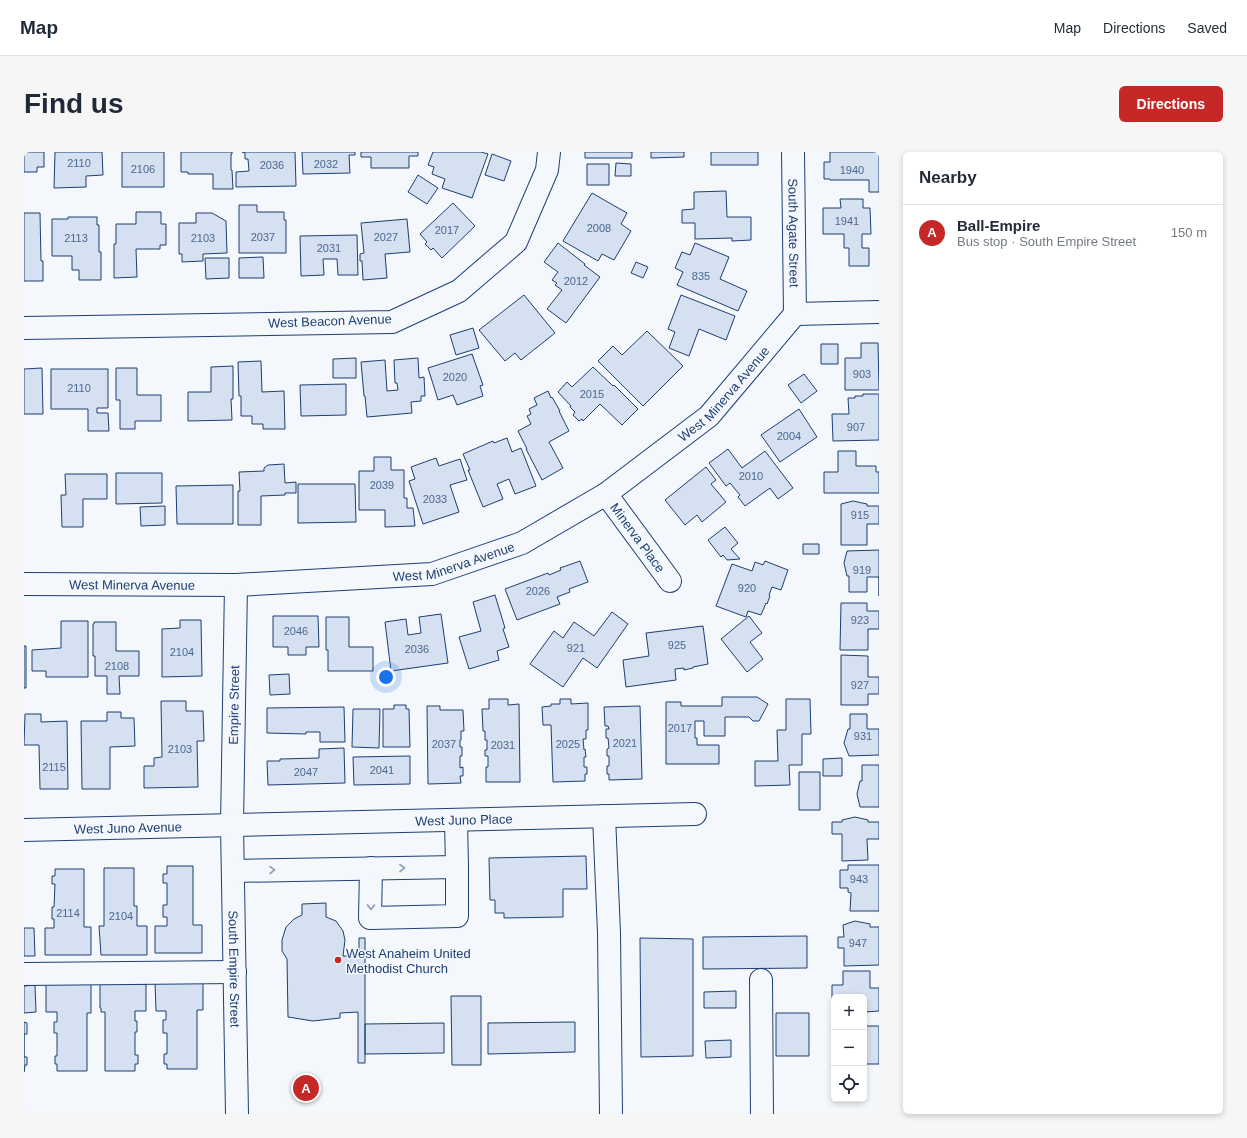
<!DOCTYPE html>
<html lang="en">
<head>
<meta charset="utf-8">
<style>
	body { margin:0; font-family:Arial,sans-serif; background:#f6f6f7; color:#1f2937 }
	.controls { position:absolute; right:12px; bottom:12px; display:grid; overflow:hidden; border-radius:6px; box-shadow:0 2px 6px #0003 }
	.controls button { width:36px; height:36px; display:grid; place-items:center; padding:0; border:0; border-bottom:1px solid #e0e1e3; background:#fff; color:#1f2937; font:20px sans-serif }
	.you { position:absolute; left:362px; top:525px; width:14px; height:14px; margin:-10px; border:3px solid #fff; border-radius:50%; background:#1a73e8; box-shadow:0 0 0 6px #1a73e833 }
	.badge { display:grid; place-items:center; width:26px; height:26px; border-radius:50%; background:#c62828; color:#fff; font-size:13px; font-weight:700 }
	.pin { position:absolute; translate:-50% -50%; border:2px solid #fff; box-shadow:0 1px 4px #0006 }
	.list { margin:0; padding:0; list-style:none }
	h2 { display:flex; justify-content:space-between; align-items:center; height:52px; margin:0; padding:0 16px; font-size:17px }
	h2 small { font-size:13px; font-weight:400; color:#747a83 }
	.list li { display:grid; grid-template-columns:26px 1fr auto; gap:12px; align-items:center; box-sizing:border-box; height:56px; padding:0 16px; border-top:1px solid #e0e1e3 }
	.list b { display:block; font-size:15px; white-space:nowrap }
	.list p { margin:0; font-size:13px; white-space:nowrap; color:#747a83 }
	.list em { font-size:13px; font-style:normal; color:#747a83 }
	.icon { flex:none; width:22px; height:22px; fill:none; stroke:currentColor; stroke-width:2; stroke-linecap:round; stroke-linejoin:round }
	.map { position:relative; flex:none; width:855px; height:962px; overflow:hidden; border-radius:6px }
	header { display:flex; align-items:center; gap:24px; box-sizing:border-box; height:56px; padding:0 20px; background:#fff; border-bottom:1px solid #e0e1e3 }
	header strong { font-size:19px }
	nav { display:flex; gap:22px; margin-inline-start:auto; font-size:14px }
	.intro { display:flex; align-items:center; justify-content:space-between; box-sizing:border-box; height:96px; padding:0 24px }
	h1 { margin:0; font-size:28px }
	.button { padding:10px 18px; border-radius:6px; background:#c62828; color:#fff; font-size:14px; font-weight:700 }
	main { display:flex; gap:24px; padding:0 24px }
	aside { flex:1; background:#fff; border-radius:6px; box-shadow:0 2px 6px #0003 }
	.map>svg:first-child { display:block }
</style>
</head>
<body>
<header>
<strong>Map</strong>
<nav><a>Map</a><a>Directions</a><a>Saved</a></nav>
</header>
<div class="intro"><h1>Find us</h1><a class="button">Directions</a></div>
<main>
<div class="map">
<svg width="855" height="962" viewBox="0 0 855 962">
	<rect width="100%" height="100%" fill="#f4f7fb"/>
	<path fill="#d5e0f0" stroke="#1d3f73" d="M0,0H20V15H13V20H0Z
		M31,0H78L79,23L62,24V35L30,36Z
		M98,0H140V35H98Z
		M157,0H208V2H207V18H208L209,37H189V22H164V20H157Z
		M218,0H271L272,34L212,35V20L225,19L224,7H221V1Z
		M278,0H331V3H325L326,21L279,22Z
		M337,0H394V4H385V16H347V5H337Z
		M409,0H457L464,2L448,46L418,36L421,27L408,22L410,15L404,13Z
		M561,0H608V6H561Z
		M627,0H660V5L627,6Z
		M687,0H734V13H687Z
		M806,0H855V40H845V28H806V27H800V10H806Z
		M468,2L487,9L480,29L461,23Z
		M592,11L607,12V24H591Z
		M563,12H585V33H563Z
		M394,23L414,36L403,52L384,40Z
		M702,39L703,65H727V88L708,89V86L671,87V71H658V58L670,57V40Z
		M568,41L603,61L597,72L607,79L590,108L578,102L574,109L539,89Z
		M816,47H839V56H846L847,82H838V96H845V114H825V96H820V82H799V56H817Z
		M429,51L451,74L418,106L409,96L407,98L401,92L403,90L396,82Z
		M215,53H233V60H260V68H262V101H215Z
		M112,60H137V72H142V93H136V97H112L113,125L90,126V92H92V72H112Z
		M0,61H16L17,109H19V129H0Z
		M172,61H188L202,69L203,101L179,102V109L158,110V102H155V71H172Z
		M44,65H73V73H75V100H77V128H55V118H48V104H28V67H44Z
		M383,67L386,100L361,102L363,126L339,128L338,109H336V102L340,101L337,71Z
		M333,83L334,123H314L313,107H299L300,123L277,124L276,84Z
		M534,91L561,112L560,113L576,125L542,171L523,157L538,138L531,133L533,131L528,128L534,120L520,110Z
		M671,91L705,105L696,127L723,139L714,159L653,133L659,120L651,116L658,100L666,103Z
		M239,105L240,126H215V106Z
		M181,106H205V126L182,127Z
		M612,110L624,115L619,126L607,121Z
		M500,143L531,181L497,208L491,201L481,209L455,178Z
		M657,143L711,164L702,188L675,177L665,204L645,196L651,180L644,177Z
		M449,176L455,196L432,203L426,183Z
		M623,179L659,214L619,254L574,209L589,194L598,203Z
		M837,191H854L855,238H821V206H837Z
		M797,192H814V212H797Z
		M448,202L459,233L456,234L459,244L433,253L429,243L414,248L404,216Z
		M332,206V226H309V207Z
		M394,206L395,226L400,225L401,244H397V249L387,250L388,261L343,265L341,244H340L337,210L361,208L363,239L374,238L373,231H371L370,208Z
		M237,209L238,240L260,239L261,277H239V272H228V264H217V244H215L214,210Z
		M209,214V247H207L208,268L164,269V240H187V215Z
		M569,215L589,234L590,233L614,257L598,273L576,252L559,269L558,267L555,269L549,263L551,260L546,255L547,254L534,240L543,230L548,235Z
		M18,216L19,262H0V217Z
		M92,216H113V243H137V269H111V277H96V248H92Z
		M27,217H84V256H73V261H84L85,279H64V257H27Z
		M780,222L793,239L777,251L764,233Z
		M322,232V263L277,264L276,233Z
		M524,239L527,246L528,245L536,259H535L545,279L525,290L539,316L518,328L502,297H503L494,279L507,272L503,264L507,262L505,257L513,253L510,246Z
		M839,242H855V288L809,289L808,262H825L824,246H831V244H839Z
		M775,257L793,285L756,310L737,283Z
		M483,286L488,300L497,296L512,334L491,342L485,327L473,332L479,347L459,355L444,318H446L439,302L469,289L470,291Z
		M704,297L718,316L741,299L769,336L754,347L746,336L721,354L714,345L716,343L706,331L702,334L685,311Z
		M814,299H832V314H852V320H855V341H800V320H814Z
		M350,305H367V318H380V346H383V356H389L391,374L361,375V358H335V319H350Z
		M412,306L415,314L436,307L443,328L426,333L435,360L399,372L385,329L391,327L387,315Z
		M260,312L261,331L272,330V341H261V343L237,344V373H214V339H216L215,320L240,319V316L244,313Z
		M682,315L692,328L687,332L702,350L678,370L673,363L661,373L641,348Z
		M92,321H138V351L92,352Z
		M41,322H83V347H59V375H38L37,343H42Z
		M274,332H331L332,370L274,371Z
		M209,333V372H153L152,334Z
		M829,349L843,352V354H855V372H843V393H817V352Z
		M141,354V373L117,374L116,355Z
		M701,375L714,391L707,397L716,407L703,408L699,403L697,405L684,388Z
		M779,392H795V402H779Z
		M855,398V444V425H843V440H825V424H823L820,411L823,399Z
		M556,409L564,430L545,437L546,440L533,445L536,452L493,468L481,437L524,421L525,423L537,418L536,416Z
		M741,409L764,418L757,438L748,435L745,443L746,444L743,452L742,451L737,463L724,459L722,465L692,454L708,412L728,419L731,410L739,413Z
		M471,443L481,476L479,477L485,495L473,499L475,508L445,517L435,485L457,479L449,450Z
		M817,451H843V459H855V477H844V498H816Z
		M588,460L604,472L573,516L559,506L539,535L506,512L530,479L539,486L550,470L570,484Z
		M417,462L424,511L367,519L361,470L382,467L384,483L397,481L395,465Z
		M249,464H294L295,495H282V503H264V495H249Z
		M725,464L738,481L726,490L739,507L723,520L697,487Z
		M302,465H325V495H349V519H304V498H302Z
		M156,468H177L178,524L138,525V477L156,476Z
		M37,469H64V525H22V519H8V498L37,496Z
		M70,470H92V499H115V524H95L96,542H83V524H71V504H69V472H70Z
		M679,474L684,512L669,515V516L660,518V516L651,517L652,528L602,535L599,508L625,504L622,481Z
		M0,494H2V536H0Z
		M817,503L844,504V525H855V542H844V553H817Z
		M265,522L266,542L246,543L245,523Z
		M698,545H733L744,552L735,569H729L725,565H701V584H680V569H671V586H673V593H695V612H642V550H657V554H698Z
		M465,547H484V553L495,552L496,630H462V615H464V604H461V598H463V588H461V579H459L458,557H465Z
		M536,547H547V552L564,551V578H562V587H559L560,598L561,597L562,605H560V615H563V622H561V629L529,630L527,573H519L518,555L527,554V552H536Z
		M762,547H786L787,582H778V613H765L766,633L731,634V609H754L753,578H762Z
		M137,549H162V559H179L180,589H173L174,635L120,636V614H130V606L138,605Z
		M370,553H382V557H385L386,595H359V557H370Z
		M403,554H416V558H439L440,579H437V588H436V595H438V604H436V616L439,615V624H436L437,631L404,632Z
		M616,554L618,627L585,628V622H583V614H585V604H583V597L585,596L584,586H582V577H585L584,574H581L580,555Z
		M320,555L321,590H296V580H282V582L243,581V556Z
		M329,557H356L355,596L328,595Z
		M83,560H97V566H110L111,594L86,595V637H58L57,569H83Z
		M1,562H17V570L43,569L44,637H16L15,593H0Z
		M826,562H843V577H855V603L825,604L820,591L824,577H826Z
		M320,596L321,631L244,633L243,609H256V607L295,606V597Z
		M386,604V632L330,633L329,605Z
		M818,606V624H799V607Z
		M838,613H855V655H836L833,642L836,629H838Z
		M775,620H796V658H775Z
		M831,665L844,668V670H855V687H843L844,708L818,709V682H808V670H818V668Z
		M562,704L563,737H539V765L480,766V761H471V748H466L465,706Z
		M824,713H855V759H826L827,741L824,740V736H816V718H824Z
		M143,714H169V773H178V801H131V774H143V765H139V753H143V731H139V722H143Z
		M80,716H110V754H113V774H123V803H77L75,774H80Z
		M31,717H60V775H67V803H21V776H30V767H28V755H30L31,732H28V724H31Z
		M302,751V765L312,769L319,779L321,788L319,804H335V786H341V911H334V860L316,861V866L289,869L264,865L263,807L258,799V788L262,775L270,767L278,763V752Z
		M831,769L846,772V775H855V813L820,814V796H814V785H820L819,773Z
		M0,776H10L11,804H0Z
		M783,784V816L679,817V785Z
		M616,786L669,787V904L617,905Z
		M819,819H846V836H855V859L840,860V845H810V859H808V833H819Z
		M131,830H179V858H173V917H143V912H140V902H143V881H139V868H142V859H132Z
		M22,832H67V861H63V919H33V912H31V904H33V881H30V870H33V860H22Z
		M76,832H122V859H111V869H113V880H111V903H114V912H111V919H81V860H77V856H76Z
		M11,833L12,860L0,861V834Z
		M712,839V856H680V840Z
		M427,844H457V913H428Z
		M752,861H785V904H752Z
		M0,870L3,871V882H0V905H3V913H1L0,920Z
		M551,870V900L464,902V871Z
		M420,871V901L341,902V872Z
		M840,874H855V912H840Z
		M808,875H810V892H809Z
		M707,888V905L682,906L681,889Z"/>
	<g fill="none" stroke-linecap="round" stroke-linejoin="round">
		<g stroke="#1d3f73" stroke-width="24">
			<g id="minor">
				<path id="s1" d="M769,0L771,162"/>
				<path d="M771,162L855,160"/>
				<path d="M0,176L368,170L435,139L492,90L523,18L525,0"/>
				<path id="s2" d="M582,342L646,429"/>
				<path id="s3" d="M0,432L212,433L408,422L498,391L582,342L685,264L771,162"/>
				<path id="s4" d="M212,433L208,673L213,962"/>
				<path d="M580,664L585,781L587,962"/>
				<path id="s5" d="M0,678L671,662"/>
				<path d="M347,716L346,766L433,764V715"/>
				<path d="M209,719L433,715L432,668"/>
				<path d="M0,822L211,820"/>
				<path d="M737,828L738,962"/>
			</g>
		</g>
		<use href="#minor" stroke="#f4f7fb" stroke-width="22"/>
	</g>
	<defs><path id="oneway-chevron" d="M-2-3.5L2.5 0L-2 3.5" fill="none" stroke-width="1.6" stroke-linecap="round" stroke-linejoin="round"/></defs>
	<g stroke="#889bb7">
		<use href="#oneway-chevron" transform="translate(378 716) rotate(-1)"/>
		<use href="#oneway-chevron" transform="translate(248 718) rotate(-1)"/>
		<use href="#oneway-chevron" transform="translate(347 755) rotate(91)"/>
	</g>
	<circle fill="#c62828" stroke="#f4f7fb" stroke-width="1.5" cx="314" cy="808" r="4"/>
	<g text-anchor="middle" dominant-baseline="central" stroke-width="3" stroke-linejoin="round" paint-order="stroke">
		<g font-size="11" fill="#4b6792">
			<text x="55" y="11">2110</text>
			<text x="302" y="12">2032</text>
			<text x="248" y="13">2036</text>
			<text x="119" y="17">2106</text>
			<text x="828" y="18">1940</text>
			<text x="823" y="69">1941</text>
			<text x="575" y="76">2008</text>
			<text x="423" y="78">2017</text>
			<text x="239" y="85">2037</text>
			<text x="362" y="85">2027</text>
			<text x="52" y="86">2113</text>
			<text x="179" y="86">2103</text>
			<text x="305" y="96">2031</text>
			<text x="677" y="124">835</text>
			<text x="552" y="129">2012</text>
			<text x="838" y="222">903</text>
			<text x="431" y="225">2020</text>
			<text x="55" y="236">2110</text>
			<text x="568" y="242">2015</text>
			<text x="832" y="275">907</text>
			<text x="765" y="284">2004</text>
			<text x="727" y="324">2010</text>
			<text x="358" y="333">2039</text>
			<text x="411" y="347">2033</text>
			<text x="836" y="363">915</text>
			<text x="838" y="418">919</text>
			<text x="723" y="436">920</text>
			<text x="514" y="439">2026</text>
			<text x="836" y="468">923</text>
			<text x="272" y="479">2046</text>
			<text x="653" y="493">925</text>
			<text x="552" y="496">921</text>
			<text x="393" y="497">2036</text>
			<text x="158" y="500">2104</text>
			<text x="93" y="514">2108</text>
			<text x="836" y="533">927</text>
			<text x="656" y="576">2017</text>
			<text x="839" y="584">931</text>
			<text x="601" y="591">2021</text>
			<text x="420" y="592">2037</text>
			<text x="544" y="592">2025</text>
			<text x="479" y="593">2031</text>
			<text x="156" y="597">2103</text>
			<text x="30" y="615">2115</text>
			<text x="358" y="618">2041</text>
			<text x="282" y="620">2047</text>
			<text x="835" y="727">943</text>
			<text x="44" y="761">2114</text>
			<text x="97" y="764">2104</text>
			<text x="834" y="791">947</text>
		</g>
		<g font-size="13" fill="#1d3f73" stroke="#f4f7fb">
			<text stroke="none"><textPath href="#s1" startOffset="81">South Agate Street</textPath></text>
			<text transform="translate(306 169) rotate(-2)">West Beacon Avenue</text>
			<text stroke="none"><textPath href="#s3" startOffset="756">West Minerva Avenue</textPath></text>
			<text stroke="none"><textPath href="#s2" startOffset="54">Minerva Place</textPath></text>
			<text stroke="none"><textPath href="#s3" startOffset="432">West Minerva Avenue</textPath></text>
			<text stroke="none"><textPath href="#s3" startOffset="108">West Minerva Avenue</textPath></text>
			<text transform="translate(210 553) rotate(-89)">Empire Street</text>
			<text stroke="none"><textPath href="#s5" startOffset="440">West Juno Place</textPath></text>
			<text stroke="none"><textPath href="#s5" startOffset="104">West Juno Avenue</textPath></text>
			<text stroke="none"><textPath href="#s4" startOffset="384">South Empire Street</textPath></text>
		</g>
		<g font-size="13" fill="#1d3f73" stroke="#f4f7fb" text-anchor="start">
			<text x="322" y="801">West Anaheim United<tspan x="322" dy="15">Methodist Church</tspan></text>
		</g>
	</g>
</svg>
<div class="controls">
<button>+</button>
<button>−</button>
<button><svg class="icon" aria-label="locate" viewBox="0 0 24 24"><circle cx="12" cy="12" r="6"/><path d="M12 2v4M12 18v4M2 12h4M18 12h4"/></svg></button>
</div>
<div class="you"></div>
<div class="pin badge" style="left:282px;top:936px">A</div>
</div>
<aside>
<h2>Nearby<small></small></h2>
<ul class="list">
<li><span class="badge">A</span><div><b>Ball-Empire</b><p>Bus stop · South Empire Street</p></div><em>150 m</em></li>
</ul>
</aside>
</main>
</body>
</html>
